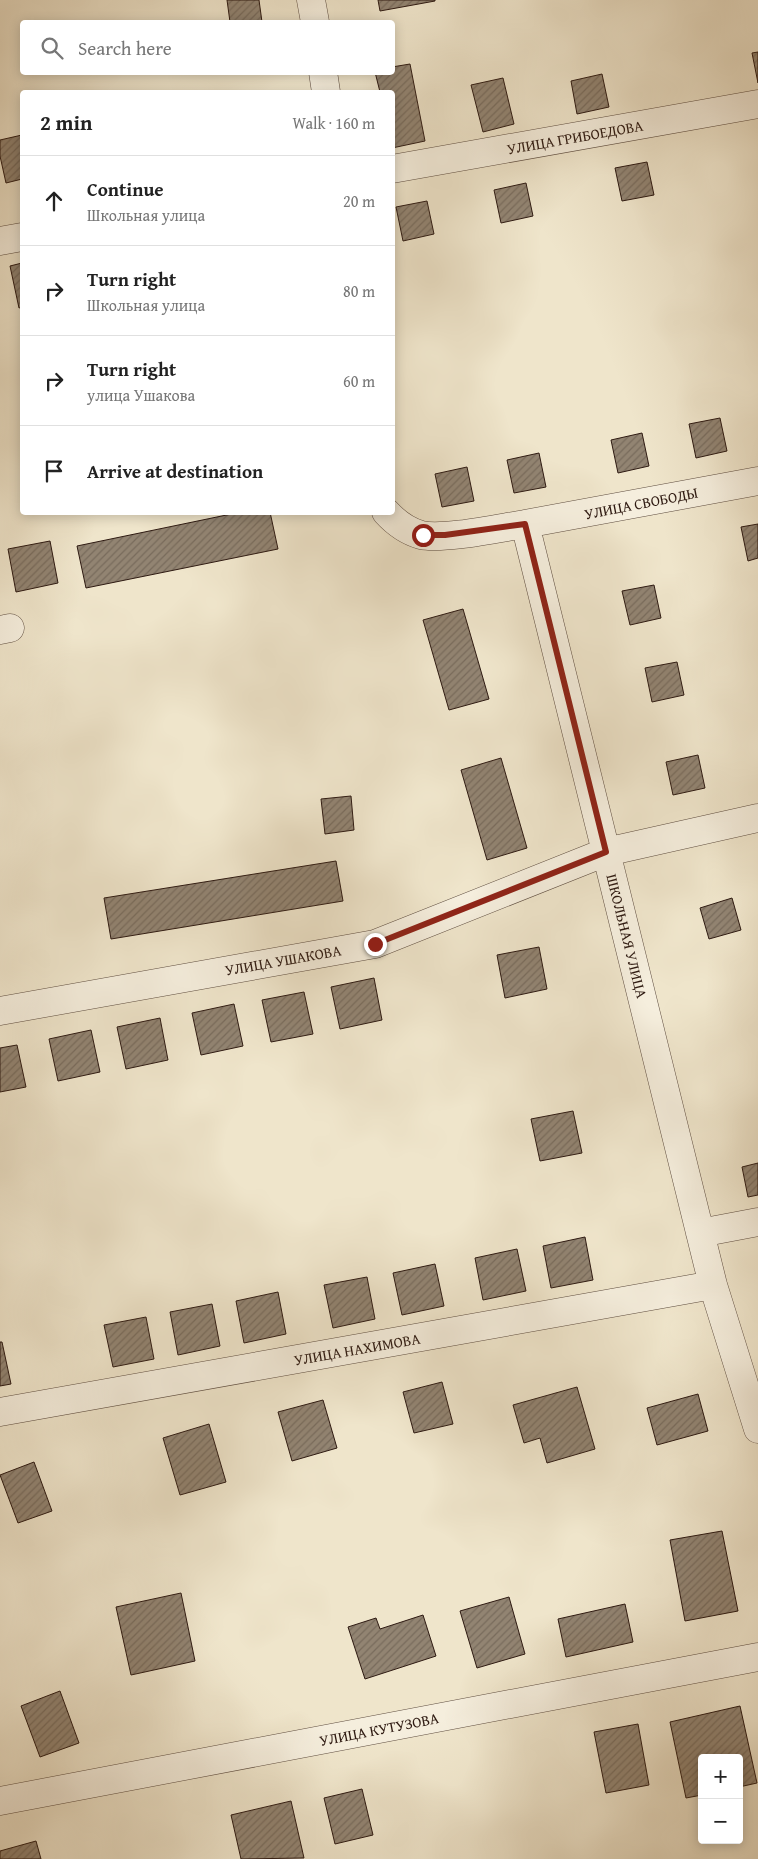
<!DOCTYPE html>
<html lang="en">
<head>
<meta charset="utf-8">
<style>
	body { margin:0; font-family:"Gentium Book Plus",serif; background:#f6f6f6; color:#222 }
	.controls { position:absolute; right:15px; bottom:15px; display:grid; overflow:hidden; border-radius:5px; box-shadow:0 2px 12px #0003 }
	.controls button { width:45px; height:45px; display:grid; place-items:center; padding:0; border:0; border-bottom:1px solid #e0e0e0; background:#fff; color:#222; font:25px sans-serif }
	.stop { position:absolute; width:15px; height:15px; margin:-11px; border:4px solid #8f2418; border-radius:50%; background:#fff }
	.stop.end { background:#8f2418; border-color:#fff; box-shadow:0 1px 5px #0008 }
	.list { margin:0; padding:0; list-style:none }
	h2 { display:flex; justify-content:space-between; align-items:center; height:65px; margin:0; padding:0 20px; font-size:21px }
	h2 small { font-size:16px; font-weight:400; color:#767676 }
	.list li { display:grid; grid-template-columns:32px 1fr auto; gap:15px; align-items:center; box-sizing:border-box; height:90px; padding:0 20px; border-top:1px solid #e0e0e0 }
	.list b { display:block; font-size:19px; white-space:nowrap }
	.list p { margin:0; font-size:16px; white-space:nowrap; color:#767676 }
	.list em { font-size:16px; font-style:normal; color:#767676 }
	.icon { flex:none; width:28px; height:28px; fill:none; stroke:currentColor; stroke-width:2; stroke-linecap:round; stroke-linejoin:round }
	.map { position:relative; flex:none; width:758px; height:1859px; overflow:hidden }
	.search { position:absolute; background:#fff; box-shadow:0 2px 12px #0003; left:20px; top:20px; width:375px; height:55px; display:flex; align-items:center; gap:12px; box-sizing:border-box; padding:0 18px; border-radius:5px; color:#767676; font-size:19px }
	.panel { position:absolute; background:#fff; box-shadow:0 2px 12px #0003; left:20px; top:90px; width:375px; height:425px; border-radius:5px }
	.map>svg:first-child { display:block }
</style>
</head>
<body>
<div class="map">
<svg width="758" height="1859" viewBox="0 0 758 1859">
	<defs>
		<pattern id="building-hatch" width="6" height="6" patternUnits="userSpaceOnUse" patternTransform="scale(1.25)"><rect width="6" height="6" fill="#928472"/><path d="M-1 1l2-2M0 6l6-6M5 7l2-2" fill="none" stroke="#786b5c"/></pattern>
	</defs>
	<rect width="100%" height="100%" fill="#efe5cb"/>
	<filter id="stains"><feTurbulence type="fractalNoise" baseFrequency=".004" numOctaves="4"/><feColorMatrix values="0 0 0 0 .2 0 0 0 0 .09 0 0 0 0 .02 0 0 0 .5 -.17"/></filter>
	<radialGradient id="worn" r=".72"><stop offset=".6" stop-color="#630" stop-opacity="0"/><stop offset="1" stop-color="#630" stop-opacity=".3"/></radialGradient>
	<path fill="url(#building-hatch)" stroke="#2e1a12" d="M227,0H259L262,22H230Z
		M378,0H435V1L380,11Z
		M758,52V83L752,53Z
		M410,64L425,141L392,148V92H380L375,72H392V67Z
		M602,74L609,107L577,114L571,81Z
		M503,78L514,124L483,132L471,85Z
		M22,135V179L6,183L0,156V140Z
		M647,162L654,195L622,201L615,168Z
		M526,183L533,216L501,223L494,190Z
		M427,201L434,234L403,241L396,207Z
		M22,263V307L19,308L10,266Z
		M720,418L727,451L696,458L689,424Z
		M642,433L649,466L618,473L611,440Z
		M539,453L546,487L514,493L507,460Z
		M467,467L474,501L442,507L435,474Z
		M241,512H270L278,549L86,588L77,546Z
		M758,524V558L748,561L741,527Z
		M50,541L58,583L16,592L8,549Z
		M654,585L661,618L630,625L622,591Z
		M463,609L489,699L449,710L423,620Z
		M677,662L684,695L652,702L645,668Z
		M698,755L705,788L673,795L666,762Z
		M501,758L527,848L487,860L461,770Z
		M351,796L354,830L325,834L321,799Z
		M336,861L343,901L111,939L104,898Z
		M732,898L741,930L709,939L700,908Z
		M539,947L547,989L505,998L497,955Z
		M374,978L382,1020L340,1029L331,987Z
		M304,992L313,1034L271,1042L262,1000Z
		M234,1004L243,1046L201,1055L192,1013Z
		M160,1018L168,1060L126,1069L117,1027Z
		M91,1030L100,1072L58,1081L49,1039Z
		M17,1045L26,1087L0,1092V1048Z
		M573,1111L582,1153L540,1161L531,1119Z
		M758,1163V1195L748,1197L742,1167Z
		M585,1237L593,1280L551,1288L543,1246Z
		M517,1249L526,1291L483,1300L475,1258Z
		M435,1264L444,1306L402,1315L393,1273Z
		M367,1277L375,1319L333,1328L324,1285Z
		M278,1292L286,1334L244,1343L236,1301Z
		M212,1304L220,1346L178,1355L170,1312Z
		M146,1317L154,1359L113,1367L104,1325Z
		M0,1342H2L11,1384L0,1386Z
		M442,1382L453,1424L414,1433L403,1392Z
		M577,1387L595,1449L547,1463L540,1438L524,1443L513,1405Z
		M698,1394L708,1431L657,1445L647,1408Z
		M323,1400L337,1448L292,1461L278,1412Z
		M209,1424L226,1482L180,1495L163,1438Z
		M34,1462L52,1511L18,1523L0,1475Z
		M722,1531L738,1611L685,1621L670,1540Z
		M181,1593L195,1661L131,1675L116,1607Z
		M509,1597L525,1654L477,1668L460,1611Z
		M625,1604L633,1642L566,1657L558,1619Z
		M423,1615L436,1656L365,1679L348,1627L376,1618L380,1629Z
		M60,1691L79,1743L40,1757L21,1706Z
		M740,1706L757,1783L739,1787V1758H702V1795L686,1798L670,1722Z
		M638,1724L649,1785L606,1793L594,1732Z
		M362,1789L373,1835L335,1844L324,1798Z
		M291,1801L304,1858L241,1859L231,1815Z
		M36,1841L41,1859H0V1851Z"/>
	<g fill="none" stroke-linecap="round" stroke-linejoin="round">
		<g stroke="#5e4d40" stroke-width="29">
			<path id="street" d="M311,0L315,22
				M323,72L326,92
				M392,169L758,104
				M0,241L22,237
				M386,512C396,523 407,531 421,535C444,540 499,528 525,524L713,1285L758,1429
				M525,524L758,481
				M0,630L10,628
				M0,1011L375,944L606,852L758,818
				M700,1233L758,1222
				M0,1412L713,1285
				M0,1801L758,1657"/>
		</g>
		<use href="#street" stroke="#f5eedd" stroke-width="28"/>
	</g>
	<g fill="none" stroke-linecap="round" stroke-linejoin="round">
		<path stroke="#8f2418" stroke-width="6" d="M375,944L606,852L525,524L445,535H423"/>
	</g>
	<g text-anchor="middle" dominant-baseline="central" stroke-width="4" stroke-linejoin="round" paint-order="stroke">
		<g font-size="15" fill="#2e1a12" stroke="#f5eedd">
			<text transform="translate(575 137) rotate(-10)">УЛИЦА ГРИБОЕДОВА</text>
			<text transform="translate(641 503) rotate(-11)">УЛИЦА СВОБОДЫ</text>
			<text transform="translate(627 936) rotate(76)">ШКОЛЬНАЯ УЛИЦА</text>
			<text transform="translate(283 960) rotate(-10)">УЛИЦА УШАКОВА</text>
			<text transform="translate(357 1349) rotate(-10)">УЛИЦА НАХИМОВА</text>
			<text transform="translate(379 1729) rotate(-11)">УЛИЦА КУТУЗОВА</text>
		</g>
	</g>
	<rect width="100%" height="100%" filter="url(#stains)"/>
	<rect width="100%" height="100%" fill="url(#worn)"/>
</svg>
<div class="controls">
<button>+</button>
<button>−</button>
</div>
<div class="stop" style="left:423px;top:535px"></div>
<div class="stop end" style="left:375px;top:944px"></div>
<div class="search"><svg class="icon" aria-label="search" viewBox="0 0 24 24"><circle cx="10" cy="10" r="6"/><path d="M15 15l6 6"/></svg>Search here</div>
<section class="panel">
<h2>2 min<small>Walk · 160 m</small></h2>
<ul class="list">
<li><svg class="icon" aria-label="ahead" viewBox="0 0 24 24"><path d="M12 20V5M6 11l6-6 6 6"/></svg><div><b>Continue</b><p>Школьная улица</p></div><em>20 m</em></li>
<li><svg class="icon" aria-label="right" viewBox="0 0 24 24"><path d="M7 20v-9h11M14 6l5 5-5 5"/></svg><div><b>Turn right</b><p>Школьная улица</p></div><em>80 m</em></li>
<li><svg class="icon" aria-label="right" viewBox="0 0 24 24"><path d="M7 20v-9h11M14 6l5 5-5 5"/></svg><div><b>Turn right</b><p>улица Ушакова</p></div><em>60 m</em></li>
<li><svg class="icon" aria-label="arrive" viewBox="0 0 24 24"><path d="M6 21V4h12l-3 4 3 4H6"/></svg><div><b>Arrive at destination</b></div></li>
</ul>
</section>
</div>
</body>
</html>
